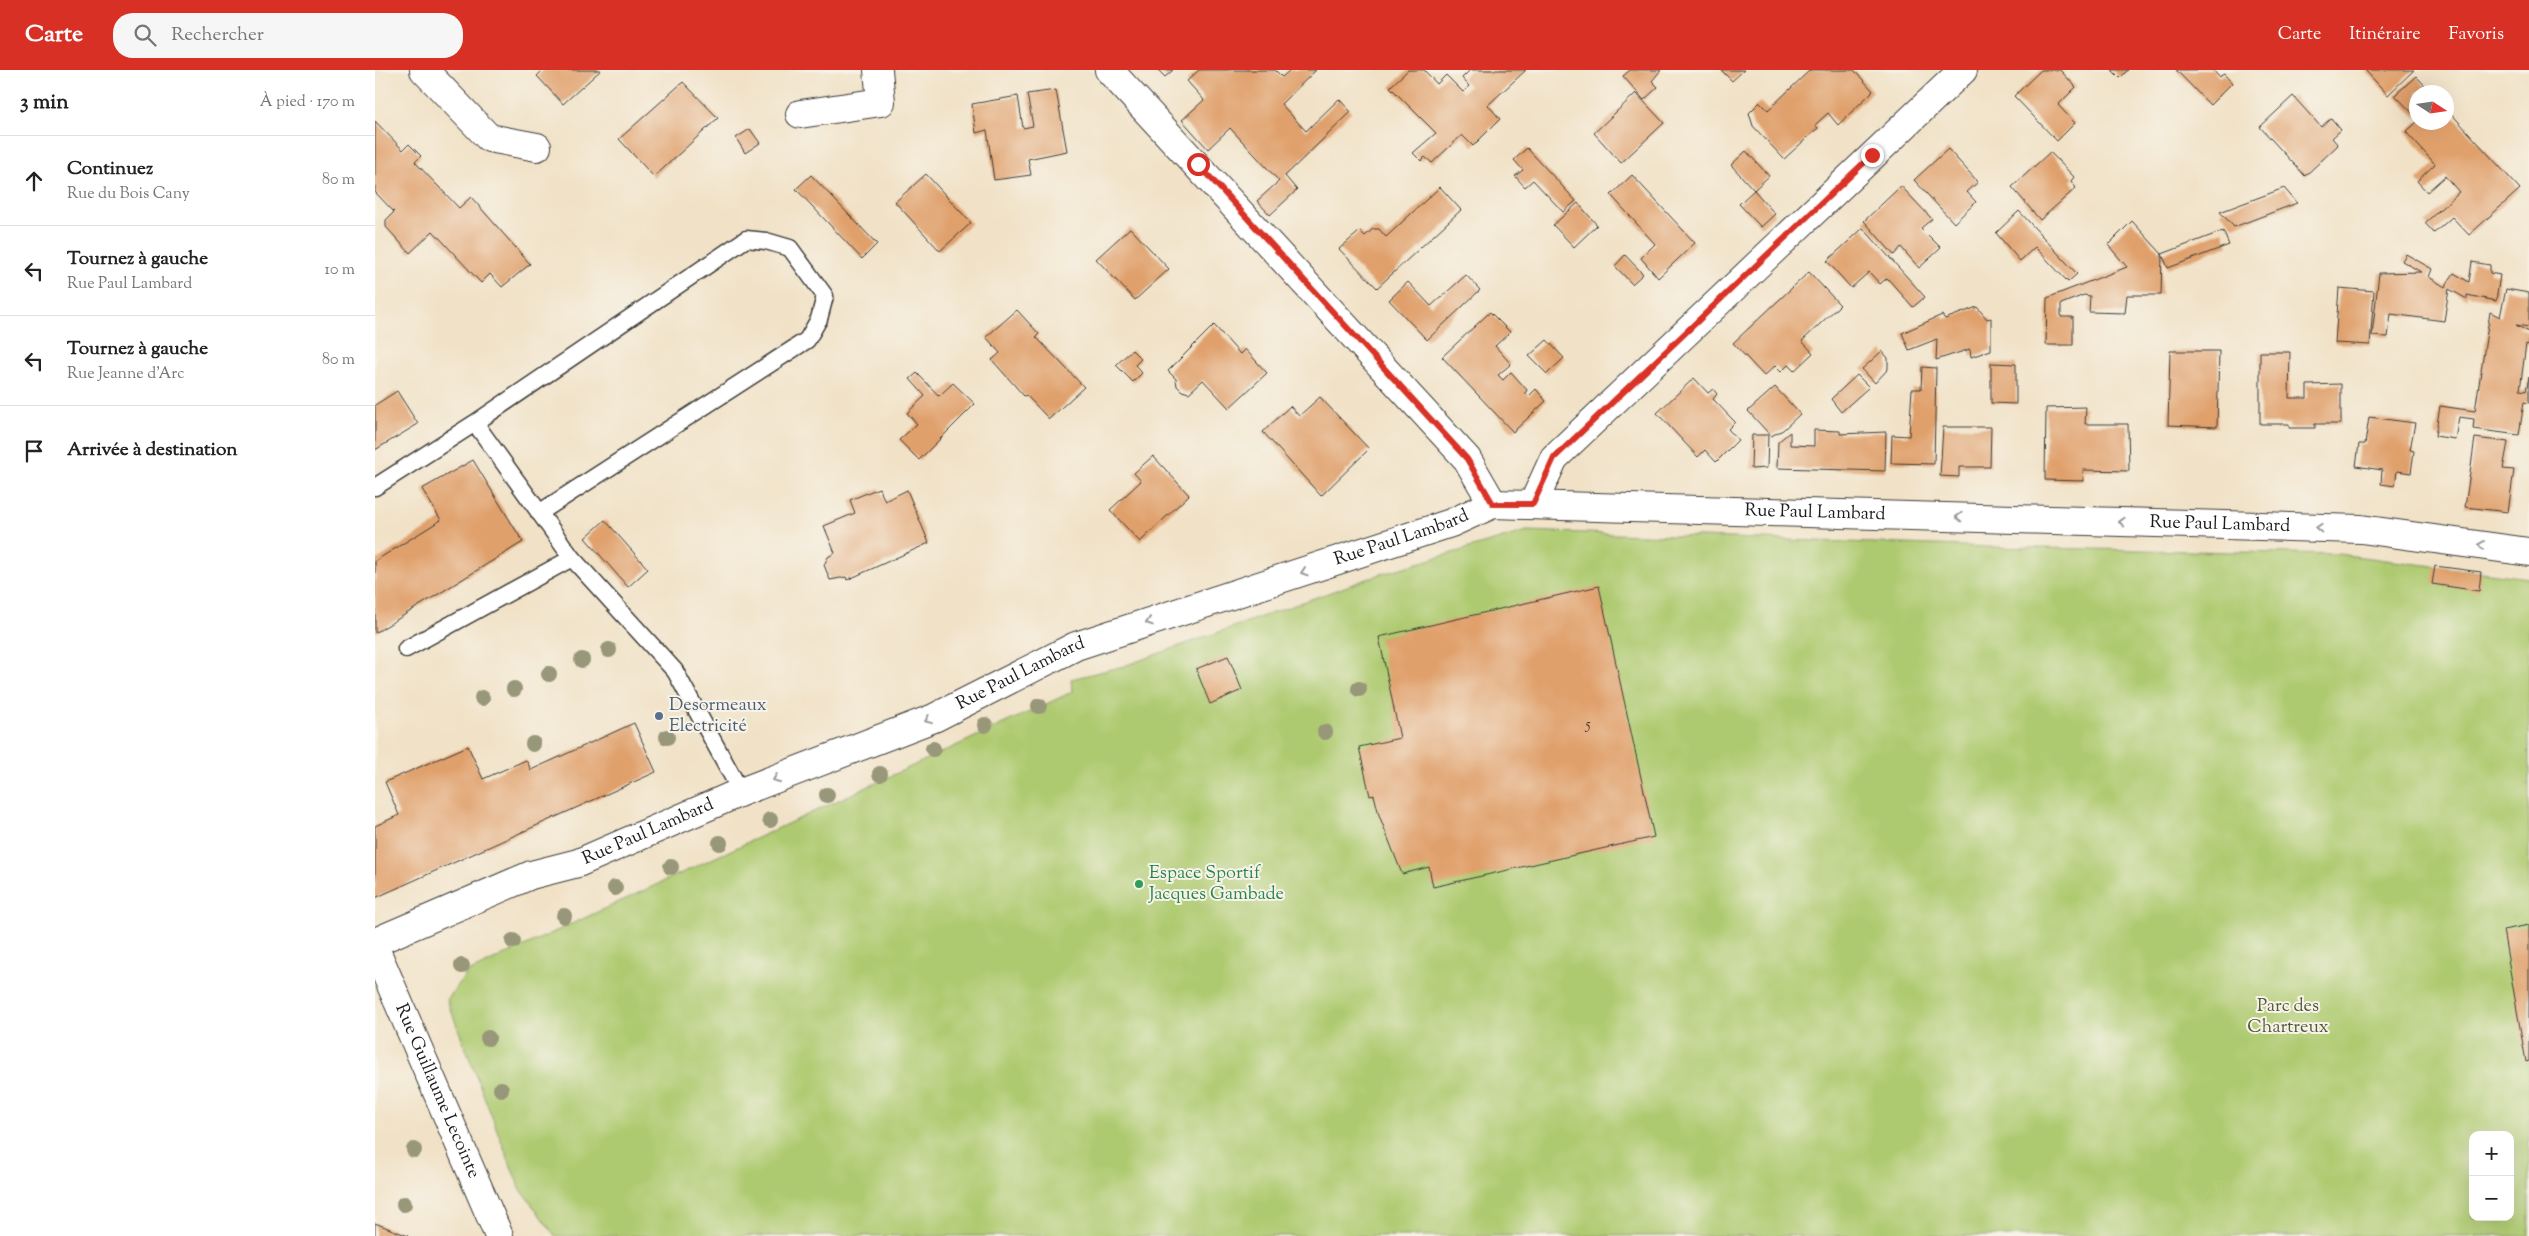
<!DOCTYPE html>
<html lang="fr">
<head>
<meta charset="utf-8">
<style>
	body { margin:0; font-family:"Sorts Mill Goudy",serif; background:#f6f6f6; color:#222 }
	.controls { position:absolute; right:15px; bottom:15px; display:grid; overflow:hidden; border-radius:10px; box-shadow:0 5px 20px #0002 }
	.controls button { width:45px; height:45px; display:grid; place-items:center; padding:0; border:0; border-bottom:1px solid #e0e0e0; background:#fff; color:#222; font:25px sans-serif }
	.compass { position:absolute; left:2034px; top:15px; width:45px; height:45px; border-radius:50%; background:#fff; box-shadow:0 5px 20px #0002; rotate:102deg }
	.stop { position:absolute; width:15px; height:15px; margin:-11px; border:4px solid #d93025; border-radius:50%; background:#fff }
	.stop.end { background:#d93025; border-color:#fff; box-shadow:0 1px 5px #0008 }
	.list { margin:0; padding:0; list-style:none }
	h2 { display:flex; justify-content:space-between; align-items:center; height:65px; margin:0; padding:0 20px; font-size:21px }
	h2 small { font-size:16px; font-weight:400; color:#767676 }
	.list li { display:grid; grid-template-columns:32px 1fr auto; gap:15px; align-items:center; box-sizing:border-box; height:90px; padding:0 20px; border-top:1px solid #e0e0e0 }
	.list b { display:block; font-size:19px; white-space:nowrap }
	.list p { margin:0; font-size:16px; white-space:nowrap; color:#767676 }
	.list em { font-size:16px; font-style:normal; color:#767676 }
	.icon { flex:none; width:28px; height:28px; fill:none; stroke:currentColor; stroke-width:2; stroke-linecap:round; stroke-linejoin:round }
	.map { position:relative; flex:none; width:2154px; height:1166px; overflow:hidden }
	header { display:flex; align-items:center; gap:30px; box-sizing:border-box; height:70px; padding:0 25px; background:#d93025; color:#fff }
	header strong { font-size:24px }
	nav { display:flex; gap:28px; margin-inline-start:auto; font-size:18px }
	.search { width:350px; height:45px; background:#f6f6f6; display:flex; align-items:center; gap:12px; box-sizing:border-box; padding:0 18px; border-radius:20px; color:#767676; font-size:19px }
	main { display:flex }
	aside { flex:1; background:#fff }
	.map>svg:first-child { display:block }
</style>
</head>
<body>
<header>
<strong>Carte</strong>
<div class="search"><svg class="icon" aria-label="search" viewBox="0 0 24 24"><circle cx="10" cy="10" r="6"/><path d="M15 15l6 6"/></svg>Rechercher</div>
<nav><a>Carte</a><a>Itinéraire</a><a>Favoris</a></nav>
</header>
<main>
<aside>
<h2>3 min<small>À pied · 170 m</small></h2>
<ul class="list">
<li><svg class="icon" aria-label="ahead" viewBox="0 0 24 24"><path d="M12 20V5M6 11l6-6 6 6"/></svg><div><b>Continuez</b><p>Rue du Bois Cany</p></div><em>80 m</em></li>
<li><svg class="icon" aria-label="left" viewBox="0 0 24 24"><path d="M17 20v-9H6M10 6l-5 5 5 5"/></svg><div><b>Tournez à gauche</b><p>Rue Paul Lambard</p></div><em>10 m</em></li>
<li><svg class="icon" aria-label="left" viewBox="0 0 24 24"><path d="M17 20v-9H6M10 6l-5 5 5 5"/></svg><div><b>Tournez à gauche</b><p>Rue Jeanne d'Arc</p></div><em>80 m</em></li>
<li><svg class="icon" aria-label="arrive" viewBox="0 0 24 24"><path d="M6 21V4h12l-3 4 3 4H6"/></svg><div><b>Arrivée à destination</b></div></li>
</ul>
</aside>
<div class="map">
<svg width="2154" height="1166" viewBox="0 0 2154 1166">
	<rect width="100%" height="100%" fill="#f7f3e8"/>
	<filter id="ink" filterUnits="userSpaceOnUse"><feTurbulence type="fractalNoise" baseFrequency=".02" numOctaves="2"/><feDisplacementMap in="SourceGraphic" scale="10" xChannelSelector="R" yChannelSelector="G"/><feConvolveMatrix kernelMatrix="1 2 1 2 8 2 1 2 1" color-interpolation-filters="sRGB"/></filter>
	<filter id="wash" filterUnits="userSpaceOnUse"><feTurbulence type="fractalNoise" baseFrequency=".0096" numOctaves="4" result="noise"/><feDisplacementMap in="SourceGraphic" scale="20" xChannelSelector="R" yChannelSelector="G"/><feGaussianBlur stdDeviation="1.12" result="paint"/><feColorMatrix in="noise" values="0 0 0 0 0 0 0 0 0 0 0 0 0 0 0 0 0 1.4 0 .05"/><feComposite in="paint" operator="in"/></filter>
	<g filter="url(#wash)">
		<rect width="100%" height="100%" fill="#f1e2c7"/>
		<path fill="#aeca70" stroke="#657346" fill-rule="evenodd" d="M1152,461L1616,477L1963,484L2154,508V1166H180L144,1117L72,930L93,902L697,622L696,609L749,596L1006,504ZM2098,1065H2135V1147H2098Z"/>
		<g id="blocks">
			<path fill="#e0a06c" d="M168,0H226L188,34L162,6Z
				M783,0H798L790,7Z
				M824,0H900L907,7L915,0H941L906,34L931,61L964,29L976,42L910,106L922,120L895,145L882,131L904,111L855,58L833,79L807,50L829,30L812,11Z
				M1033,0H1049L1062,14L1071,5L1088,22L1094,16L1087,8L1095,0H1151L1113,35L1125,49L1098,76L1087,65L1057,93L1050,87L1046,91L1038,83L1061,63L1015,17Z
				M1255,0H1286L1277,11L1283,17L1269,30L1248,6Z
				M1346,0H1369L1357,11Z
				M1435,0H1479L1498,21L1463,55L1453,43L1440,55L1443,58L1409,89L1378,56L1374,43L1385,32L1393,40Z
				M1666,0H1685L1701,17L1683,35L1700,53L1682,71L1639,26Z
				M1737,0H1753L1745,8Z
				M1801,0H1838L1844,7L1849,4L1857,13L1835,35Z
				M1990,0H2039L2013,25Z
				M2041,6L2056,22H2042V48L2020,25Z
				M308,12L343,48L279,107L244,69Z
				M681,20L692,81L653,89L656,105L619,110L612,60L601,63L597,34L643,26L648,58L658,56L652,24Z
				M1261,23L1289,53L1246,93L1219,63Z
				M1918,26L1946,57L1956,48L1966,60L1957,68L1963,75L1930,106L1885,57Z
				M2072,39L2145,119L2094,165L2077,147L2059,163L2050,153L2084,122L2070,106L2052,122L2042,111L2060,94L2031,62L2042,52H2072Z
				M0,51L28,80L34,74L46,86L40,92L84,138L96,127L155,194L127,217L115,204L106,213L58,161L35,183L11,157V150L19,142L0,122Z
				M375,59L385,73L370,83L361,68Z
				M1152,78L1201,131L1188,142L1158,110L1150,117L1140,106L1148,100L1139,90Z
				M1573,79L1603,112L1592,122L1601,132L1579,153L1539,110Z
				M1371,81L1394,106L1379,120L1356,95Z
				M1675,82L1699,107L1696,111L1701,118L1665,150L1637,117Z
				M551,104L596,153L565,181L520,132Z
				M436,105L502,174L487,189L421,119Z
				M1257,105L1320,173L1283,208L1266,188L1280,174L1236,125Z
				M1526,116L1557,149L1546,158L1566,178L1544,198L1526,177L1519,185L1489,151Z
				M1065,117L1086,140L1002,218L964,179L985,161L990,166L998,159H1004L1011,167Z
				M1909,118L1922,133L1859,157L1845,142Z
				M1379,120L1400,144L1386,157L1364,134Z
				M1203,133L1222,155L1199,177L1178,155Z
				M1644,141L1702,204L1693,212L1660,177L1645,191L1621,163Z
				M1757,151L1787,184L1786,225H1752L1750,243L1714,242L1715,226L1709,225L1686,234V247H1698V275H1671L1672,228L1752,197L1733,175Z
				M755,158L794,199L760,230L721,189Z
				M1488,158L1550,227L1538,237L1512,208L1505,214L1494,202L1476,218L1452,191Z
				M1848,161L1854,175L1793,198L1787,184Z
				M2031,184L2057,199L2054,207L2070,217L2079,203L2094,212L2097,192L2115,195V203L2125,205L2121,231L2092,225V229L2074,219L2069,251L2016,244L2013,267L1997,266L2004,203L2046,202L2027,191Z
				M1250,185L1268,204L1257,214L1240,196Z
				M1434,202L1465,235L1427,271L1438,283L1419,301L1413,295L1406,302L1400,296L1389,306L1358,273Z
				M1091,205L1105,220L1052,270L1014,230L1033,212L1056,236Z
				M1964,218L1999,221L1995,275L1960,273Z
				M2131,219L2154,223V257L2141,255L2154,262V275L2151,274L2145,320L2151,321L2154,307V333L2149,332L2144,365L2098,359L2099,349L2084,347L2080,369L2060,366L2065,336L2100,341L2115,242L2125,247Z
				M1602,237L1612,249L1616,248V280L1596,287L1595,279L1561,290L1562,269L1534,280L1527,263L1567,245L1570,249Z
				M642,240L664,264L661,267L709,317L674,349L651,325L649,326L617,290L625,283L611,267Z
				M1115,242L1135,262L1120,276L1136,294L1123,305L1128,310L1136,302L1152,320L1150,323L1154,326L1161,319L1171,331L1138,362L1067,287Z
				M839,255L865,284L870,279L892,303L854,338L828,310L814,323L807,321L802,316L801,309L793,301Z
				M1172,270L1189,288L1172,304L1154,286Z
				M757,280L766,289L760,295L767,303L758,312L741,295Z
				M1507,281L1513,288V299L1500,313L1487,299Z
				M1795,281H1844L1842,357L1793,355Z
				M1885,282H1915L1914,328H1932V315L1966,314V354H1940V358H1914V354H1885Z
				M1616,293L1641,294V334L1616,333Z
				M1547,297L1561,298L1559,394L1516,393L1517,365L1534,366L1537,319H1546Z
				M542,303L564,326L578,313L600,334L544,390L524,370L542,354L532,343L550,326L535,309Z
				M1482,305L1494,317L1466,342L1456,329Z
				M1319,308L1333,323L1338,319L1342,324L1338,329L1360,352L1353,359L1363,370L1341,392L1330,380L1323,387L1282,343Z
				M1400,317L1425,344L1408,360L1396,366L1373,341Z
				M22,321L43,354L0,380V335Z
				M945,327L994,379L946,426L888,362L915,336L924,346Z
				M1711,337L1710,354H1753L1754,401L1708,400L1709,411L1670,410L1671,338Z
				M1994,347L2040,353L2035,380L2039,381L2036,403L2022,401L2020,416L2006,414L2007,400L1981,396L1984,374H1990Z
				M1568,357H1616L1615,397H1584V407L1565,406Z
				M1439,360L1465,361V364L1511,362L1510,401L1402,398L1403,372L1415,362V375L1439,376Z
				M1377,365H1393L1392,398L1376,399Z
				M2100,368L2133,372L2128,399L2139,400L2133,442L2090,437Z
				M778,386L814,425L765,472L735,440L766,411L759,403Z
				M98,390L148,472L0,563V491L66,450L47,419Z
				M504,418L510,431L532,420L554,473L472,510L471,507L455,510L449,495L453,487L460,483L449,456L480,443L475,430Z
				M230,450L273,499L253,517L210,468Z
				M2060,496L2106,502L2104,521L2057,514Z
				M1224,516L1279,767L1058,817L1054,797L1027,804L1004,745L999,725L995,726L984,677L1025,668L1004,567Z
				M853,586L867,620L835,634L821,599Z
				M259,653L281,702L0,828V756L24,745L10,712L93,676L108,709L151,690L156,700Z
				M2154,855V991L2151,992L2128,860Z
				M0,1153L33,1166H0Z"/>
		</g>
	</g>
	<g filter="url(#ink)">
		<use href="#blocks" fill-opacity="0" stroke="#3c3a36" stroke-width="1"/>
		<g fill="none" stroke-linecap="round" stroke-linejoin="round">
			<g stroke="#3c3a36" stroke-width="19">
				<path id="service" d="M100,353L371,169L391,171L415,178L450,226L444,249L432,270L164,443
					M0,417L100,353L197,488L300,601L366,722
					M31,579L197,488"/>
			</g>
			<g stroke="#3c3a36" stroke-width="30">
				<g id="minor">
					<path d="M49,0L114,68L162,77"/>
					<path d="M734,0L1092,389L1118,434"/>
					<path d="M425,44L506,32L503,0"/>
					<path d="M1158,434L1179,388L1588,0"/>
					<path id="s1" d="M0,878L124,1166"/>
				</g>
			</g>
			<g stroke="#3c3a36" stroke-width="30">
				<g id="tertiary">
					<path id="s2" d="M0,872L156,805L203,793L366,722L559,648L701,576L1076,453L1118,434L1986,459L2154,482"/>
				</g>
			</g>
			<use href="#service" stroke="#fff" stroke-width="16"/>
			<use href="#minor" stroke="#fff" stroke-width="28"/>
			<use href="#tertiary" stroke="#fff" stroke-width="28"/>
		</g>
		<g fill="#989779">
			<circle cx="234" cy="580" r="8"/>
			<circle cx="207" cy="590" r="8"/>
			<circle cx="174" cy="604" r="8"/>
			<circle cx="139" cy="619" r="8"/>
			<circle cx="984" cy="619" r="8"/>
			<circle cx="107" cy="628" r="8"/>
			<circle cx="664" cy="636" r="8"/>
			<circle cx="610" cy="655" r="8"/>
			<circle cx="950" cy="662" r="8"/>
			<circle cx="292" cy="667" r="8"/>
			<circle cx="158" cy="674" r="8"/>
			<circle cx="558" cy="679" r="8"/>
			<circle cx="505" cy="704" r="8"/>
			<circle cx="452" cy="725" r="8"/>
			<circle cx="395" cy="750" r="8"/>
			<circle cx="345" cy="773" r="8"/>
			<circle cx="296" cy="797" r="8"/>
			<circle cx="240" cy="818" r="8"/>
			<circle cx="189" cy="846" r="8"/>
			<circle cx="138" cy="871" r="8"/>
			<circle cx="87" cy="896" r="8"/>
			<circle cx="113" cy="968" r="8"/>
			<circle cx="126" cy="1019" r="8"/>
			<circle cx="39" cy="1080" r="8"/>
			<circle cx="29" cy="1134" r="8"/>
		</g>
		<defs><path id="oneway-chevron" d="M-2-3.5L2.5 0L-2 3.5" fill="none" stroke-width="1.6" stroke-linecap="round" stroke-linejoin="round" transform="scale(1.25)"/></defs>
		<g stroke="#999">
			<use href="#oneway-chevron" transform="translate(1584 447) rotate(-178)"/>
			<use href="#oneway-chevron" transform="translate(1747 452) rotate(-178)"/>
			<use href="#oneway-chevron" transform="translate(1944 458) rotate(-178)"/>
			<use href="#oneway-chevron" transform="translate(2106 475) rotate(-172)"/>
			<use href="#oneway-chevron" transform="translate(929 502) rotate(162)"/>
			<use href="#oneway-chevron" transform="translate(774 552) rotate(162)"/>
			<use href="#oneway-chevron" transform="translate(553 650) rotate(158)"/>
			<use href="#oneway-chevron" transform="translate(401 709) rotate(159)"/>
		</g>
	</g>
	<g fill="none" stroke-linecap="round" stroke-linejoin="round" filter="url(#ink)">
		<path stroke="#d93025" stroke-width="6" d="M823,94L1092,389L1118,434H1158L1179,388L1497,85"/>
	</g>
	<circle fill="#5c6f8a" stroke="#f7f3e8" stroke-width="2" cx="284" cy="646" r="5"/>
	<circle fill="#2e9e5b" stroke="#f7f3e8" stroke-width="2" cx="764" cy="814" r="5"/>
	<g text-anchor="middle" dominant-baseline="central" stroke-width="4" stroke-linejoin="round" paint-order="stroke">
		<g font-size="15" fill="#4d3d30">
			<text x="1213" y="655">5</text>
		</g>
		<g font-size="18" fill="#1c1c1c" stroke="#f7f3e8">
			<text stroke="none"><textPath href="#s2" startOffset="1525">Rue Paul Lambard</textPath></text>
			<text stroke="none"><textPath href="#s2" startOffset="1930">Rue Paul Lambard</textPath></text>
			<text stroke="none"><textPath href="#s2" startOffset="1105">Rue Paul Lambard</textPath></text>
			<text stroke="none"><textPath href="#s2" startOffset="700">Rue Paul Lambard</textPath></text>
			<text stroke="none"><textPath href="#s2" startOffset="295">Rue Paul Lambard</textPath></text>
			<text stroke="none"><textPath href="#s1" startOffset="156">Rue Guillaume Lecointe</textPath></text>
		</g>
		<g font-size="18" fill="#4e5e75" stroke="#f7f3e8" text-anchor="start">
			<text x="294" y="636">Desormeaux<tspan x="294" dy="21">Electricité</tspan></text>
		</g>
		<g font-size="18" fill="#27864d" stroke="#f7f3e8" text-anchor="start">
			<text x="774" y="804">Espace Sportif<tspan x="774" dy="21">Jacques Gambade</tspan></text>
		</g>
		<g font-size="18" fill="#4f5939" stroke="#f7f3e8">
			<text x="1913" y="937">Parc des<tspan x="1913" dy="21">Chartreux</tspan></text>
		</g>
	</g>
</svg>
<div class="controls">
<button>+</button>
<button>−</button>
</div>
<svg class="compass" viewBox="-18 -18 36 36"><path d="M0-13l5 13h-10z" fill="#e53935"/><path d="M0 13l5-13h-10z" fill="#767676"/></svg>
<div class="stop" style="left:823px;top:94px"></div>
<div class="stop end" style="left:1497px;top:85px"></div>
</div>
</main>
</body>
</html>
